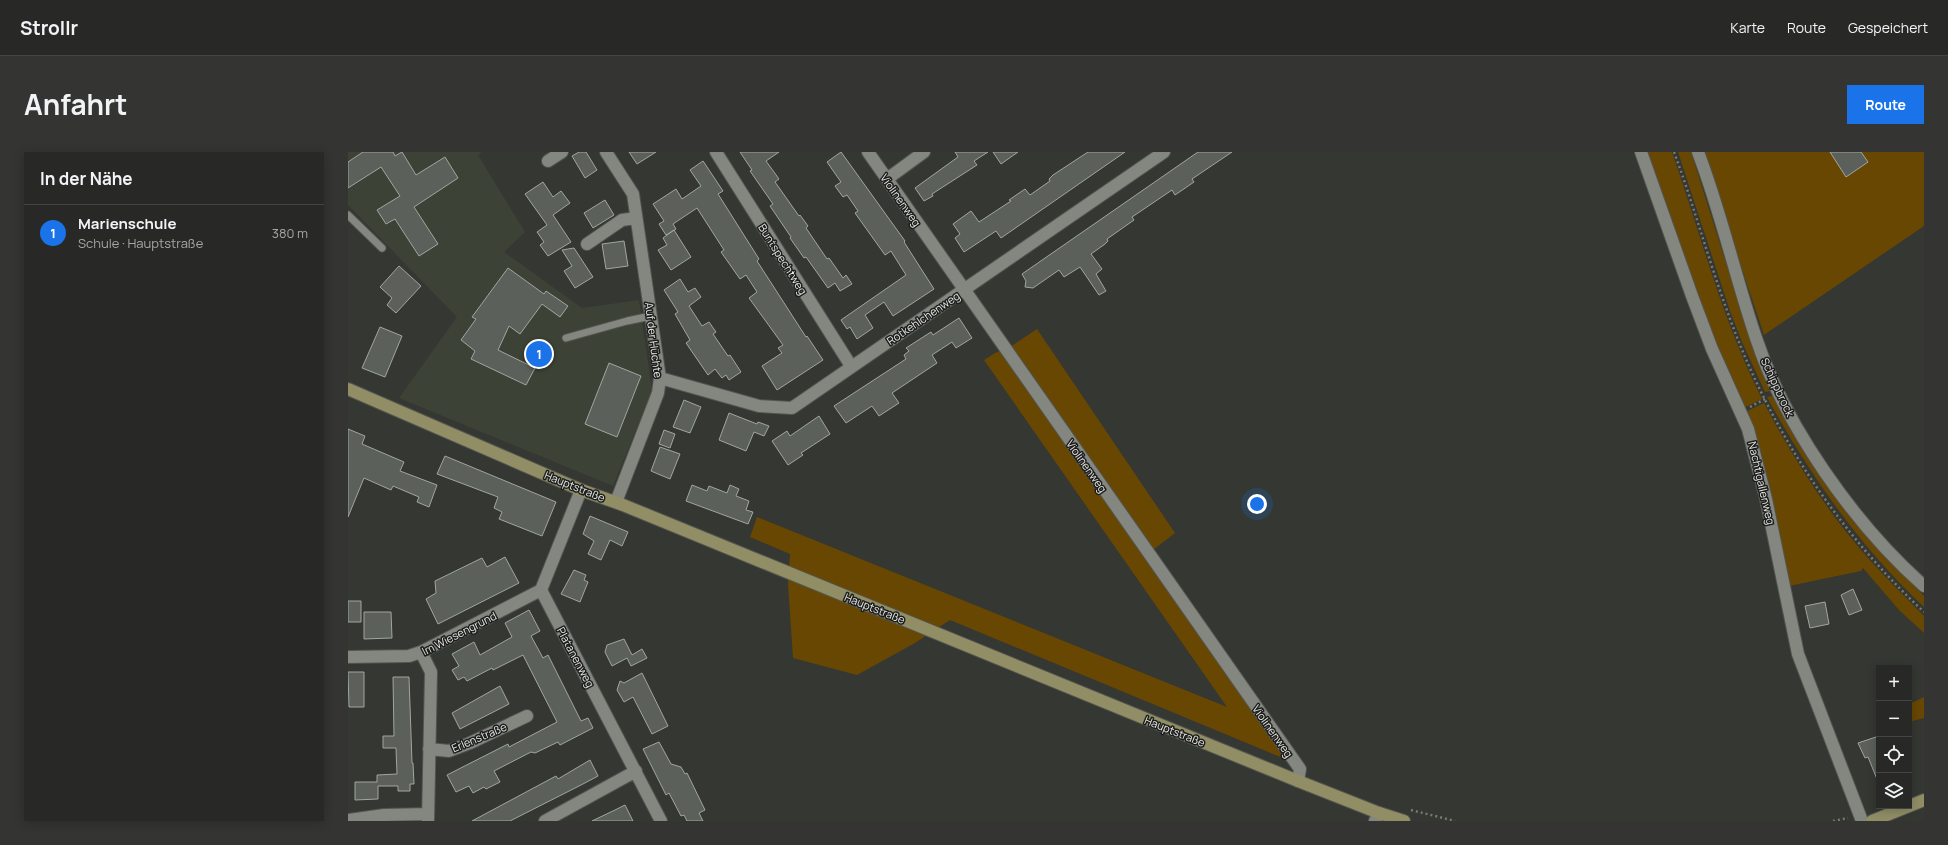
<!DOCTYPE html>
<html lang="de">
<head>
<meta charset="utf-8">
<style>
	body { margin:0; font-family:Manrope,sans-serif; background:#343532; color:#f1f3f6 }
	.controls { position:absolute; right:12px; bottom:12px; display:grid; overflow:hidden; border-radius:0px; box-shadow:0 2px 10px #0003 }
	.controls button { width:36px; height:36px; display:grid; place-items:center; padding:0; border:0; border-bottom:1px solid #444543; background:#282926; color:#f1f3f6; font:20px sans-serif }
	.you { position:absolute; left:909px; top:352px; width:14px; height:14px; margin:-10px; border:3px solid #fff; border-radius:50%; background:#1a73e8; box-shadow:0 0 0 6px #1a73e833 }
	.badge { display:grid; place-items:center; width:26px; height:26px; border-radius:50%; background:#1a73e8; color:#fff; font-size:13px; font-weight:700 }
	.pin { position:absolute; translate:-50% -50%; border:2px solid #fff; box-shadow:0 1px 4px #0006 }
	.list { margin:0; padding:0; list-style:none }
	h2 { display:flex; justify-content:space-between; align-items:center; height:52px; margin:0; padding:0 16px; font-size:17px }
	h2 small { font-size:13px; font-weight:400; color:#a5a6a7 }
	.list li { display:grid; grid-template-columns:26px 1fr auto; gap:12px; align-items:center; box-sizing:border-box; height:56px; padding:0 16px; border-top:1px solid #444543 }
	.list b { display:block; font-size:15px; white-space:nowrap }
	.list p { margin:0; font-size:13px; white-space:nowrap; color:#a5a6a7 }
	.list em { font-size:13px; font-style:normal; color:#a5a6a7 }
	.icon { flex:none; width:22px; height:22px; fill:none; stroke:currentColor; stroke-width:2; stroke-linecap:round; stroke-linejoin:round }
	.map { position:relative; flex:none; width:1576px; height:669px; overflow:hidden; border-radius:0px }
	header { display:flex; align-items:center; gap:24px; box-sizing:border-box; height:56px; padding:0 20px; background:#282926; border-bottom:1px solid #444543 }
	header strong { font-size:19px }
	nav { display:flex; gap:22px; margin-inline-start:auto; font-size:14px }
	.intro { display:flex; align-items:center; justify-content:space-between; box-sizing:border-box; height:96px; padding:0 24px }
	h1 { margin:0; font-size:28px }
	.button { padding:10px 18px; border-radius:0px; background:#1a73e8; color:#fff; font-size:14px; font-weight:700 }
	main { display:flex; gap:24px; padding:0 24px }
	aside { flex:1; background:#282926; border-radius:0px; box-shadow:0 2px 10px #0003 }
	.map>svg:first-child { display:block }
</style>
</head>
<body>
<header>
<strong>Strollr</strong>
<nav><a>Karte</a><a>Route</a><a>Gespeichert</a></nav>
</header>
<div class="intro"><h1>Anfahrt</h1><a class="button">Route</a></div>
<main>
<aside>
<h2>In der Nähe<small></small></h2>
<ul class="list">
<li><span class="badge">1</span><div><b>Marienschule</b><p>Schule · Hauptstraße</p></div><em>380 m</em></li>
</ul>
</aside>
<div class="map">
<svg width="1576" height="669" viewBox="0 0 1576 669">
	<rect width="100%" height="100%" fill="#353732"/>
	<path fill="#3d4236" d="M0,0H134L130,3L177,80L156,100L234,156L291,148L304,239L265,334L51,246L109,165L0,53Z"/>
	<path fill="#684702" d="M1297,0H1324C1353,83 1374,168 1414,247L1396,256L1371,202Z
		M1330,0H1343L1396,168L1424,239L1417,240L1394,190L1382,159Z
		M1355,0H1576V74L1416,183Z
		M689,177L827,381L805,398L959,616L602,468L567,491L509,523L445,506L440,432L442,402L402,385L409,365L879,555L636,208L647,201L662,195Z
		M1427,243C1464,319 1517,385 1576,444V455C1511,394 1461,322 1419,245Z
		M1416,251C1438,293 1463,334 1492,372C1517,405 1547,435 1576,464V481L1551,458L1515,416L1513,419L1441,434L1414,304L1399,259Z
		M1576,545V566L1561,570V552Z"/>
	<path fill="#5b605b" stroke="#a1a6a1" d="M15,0H45L47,4L54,0L68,23L97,5L110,26L66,55L90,92L71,104L47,67L38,72L29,58L52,44L33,15L0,36V10Z
		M231,0H238L249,18L237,26L224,4Z
		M281,0H308L289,12Z
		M392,0H431L418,9L431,27L427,30L451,64L452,63L460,74L458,76L479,107L481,106L495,126L498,123L504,132L492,139L487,131L480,136L458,105L456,106L442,86L443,85L422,54L425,52L402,19L404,18Z
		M493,0L557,89L556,90L586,137L545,164L536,150L517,163L525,176L509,187L502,175L499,177L493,168L558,123L543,99L537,103L507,61L510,59L499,43L495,45L487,34L493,30L479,10Z
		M607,0H640L626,9L629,13L584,42L585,44L576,49L567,36L610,5Z
		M645,0H670L653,12Z
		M740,0H777L653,86L648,79L616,100L607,86L612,82L605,72L623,59L631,70L663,49L661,48L677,37L682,43L702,29L701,27L705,23Z
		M850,0H884L844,27L846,30L827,43L824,38L784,65L786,68L759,87L760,89L757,92L743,102L754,117L748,122L758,139L751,143L732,115L716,125L711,118L685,136L677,135L678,129L674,122Z
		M1482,0H1513L1520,10L1498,25Z
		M355,9L375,39L370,42L411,107L409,109L458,185L459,184L475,208L429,238L414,214L434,201L430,196L435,193L401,146L409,140L398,123L392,127L373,100L376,98L349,56L325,72L328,77L318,83L311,72L316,69L305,52L328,37L334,47L353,34L342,18Z
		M195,30L205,45L213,39L222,51L205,63L223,90L200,104L192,93L196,90L189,80L199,73L177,42Z
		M257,48L266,63L245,76L236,61Z
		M326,78L343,105L323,118L310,98L319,93L315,86Z
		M276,89L280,114L258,117L254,92Z
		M226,96L245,125L227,136L216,119L224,114L214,98Z
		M51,114L73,134L48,161L39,153L44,146L32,135Z
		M160,116L196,142L198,139L220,154L212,165L194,152L172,182L161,174L150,198L187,216L178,233L123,207L127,199L113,188L128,167L124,165Z
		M332,127L340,140L347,136L353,145L341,154L354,174L361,170L368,180L365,182L380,204L382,203L393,220L381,228L378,223L374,226L367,217L360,223L338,191L342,188L327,162L330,160L316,138Z
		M611,166L624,186L608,196L604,190L584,203L589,211L544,241L551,251L531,264L524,254L498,271L486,254L558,207L556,203L561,199L558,196L583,180L585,183Z
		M32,175L54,184L37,225L14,216Z
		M261,211L293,224L269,285L237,272Z
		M336,248L353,255L342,281L325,275Z
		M381,261L409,272L410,270L421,274L416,284L406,280L398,299L371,288Z
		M471,264L482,282L453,301L455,303L440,313L424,289L439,279L442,284Z
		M0,277L17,284L14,292L56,310L52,319L89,333L81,355L69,350L71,345L45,334L43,338L16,326L0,365Z
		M316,278L327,282L322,296L311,292Z
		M312,295L332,302L322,327L303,319Z
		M97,304L208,350L194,384L151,367L154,360L146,356L150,345L89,322Z
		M344,333L359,339L361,334L379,341L382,333L391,337L388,344L401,349L398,358L405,360L400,372L338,349Z
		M242,364L280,380L274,394L262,388L253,408L240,402L246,389L235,382Z
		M157,405L171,431L90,472L78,447L88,441L87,429L134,406L139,415Z
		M226,418L238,423L236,428L240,430L232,450L213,442Z
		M1505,437L1514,458L1501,463L1493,443Z
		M0,449H13V470H0Z
		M1477,450L1481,472L1462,476L1457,454Z
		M181,458L192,479L183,484L195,506L200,503L233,569L240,566L245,576L212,593L210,590L187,601L183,600L146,619L152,630L138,637L136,635L125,641L121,634L108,640L99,623L160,592L161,595L209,570L175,503L145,518L144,516L119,529L116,525L110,528L104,518L111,514L104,502L126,490L132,503L164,485L157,471Z
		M16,460H43L44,486L16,487Z
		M276,487L284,503L294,497L299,506L283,514L279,506L264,514L257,500L259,493Z
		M0,520H16V555H1Z
		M294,521L320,574L304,582L285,545L276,550L269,538L272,529L276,531Z
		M45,525H61L64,611H65L66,632H62V639H50V634H30V647L7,648V630H29V623L49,622L48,596H35V584H46Z
		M152,534L161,552L112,577L104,561Z
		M1531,584V632L1520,605L1517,606L1510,591Z
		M311,590L323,612L333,615L337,622L339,621L357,658L351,661L355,669H339L336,663L333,664L321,641L318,643L295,597Z
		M242,608L250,624L233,633L162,669H124L208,624L210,627Z
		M277,653L285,669H244L267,658Z"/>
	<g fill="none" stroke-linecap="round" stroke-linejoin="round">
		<g stroke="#52544f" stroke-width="9">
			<path id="lane" d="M0,63L34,96
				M218,186L279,169L303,164"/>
		</g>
		<g stroke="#52544f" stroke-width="14">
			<path id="street" d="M258,0L285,42L312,226L310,241L268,350
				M368,0L503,214
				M520,0L952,617L950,629
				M1293,0L1344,144L1364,197L1400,277L1418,347L1450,502L1514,669
				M1350,0C1373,60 1387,124 1408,186C1437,274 1506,372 1576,434
				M200,9L214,0
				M539,27L576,0
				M239,92L274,68L288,66
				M312,226L411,254L444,256L816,0
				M233,338L193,438L313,669
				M73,500L83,520L80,669
				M0,505L61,504L73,500L193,438
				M81,597L101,599L122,591L179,564
				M0,668L36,663L80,662
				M197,669L288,619
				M1027,669L1031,661"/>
		</g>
		<g stroke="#52544f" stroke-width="14">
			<path id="secondary" d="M0,237L233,338L275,353L950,629L1031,661L1056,669
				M1524,669L1576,648"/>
		</g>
		<path stroke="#787a75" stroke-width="2.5" stroke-dasharray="2 3" stroke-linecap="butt" d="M1326,0C1346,54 1361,110 1381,164C1421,276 1489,379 1576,460
			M1402,255L1417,247
			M1063,658L1107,669
			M1485,669L1500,666"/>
		<use href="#lane" stroke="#848680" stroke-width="7"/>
		<use href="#street" stroke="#848680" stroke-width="12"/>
		<use href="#secondary" stroke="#918e66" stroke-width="12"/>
	</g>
	<g text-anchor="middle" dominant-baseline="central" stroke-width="3" stroke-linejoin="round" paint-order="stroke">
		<g font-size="11" fill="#e8e9e6" stroke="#1d1e1c">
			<text transform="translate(553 48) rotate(55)">Violinenweg</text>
			<text transform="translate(435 107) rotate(58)">Buntspechtweg</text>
			<text transform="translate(575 166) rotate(-34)">Rotkehlchenweg</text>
			<text transform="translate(306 188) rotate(83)">Auf der Hüchte</text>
			<text transform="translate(1430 235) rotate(65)">Schippbrock</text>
			<text transform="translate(739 314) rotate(55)">Violinenweg</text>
			<text transform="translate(1414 331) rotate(77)">Nachtigallenweg</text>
			<text transform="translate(227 334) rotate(22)">Hauptstraße</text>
			<text transform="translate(527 456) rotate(22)">Hauptstraße</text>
			<text transform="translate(111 481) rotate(-27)">Im Wiesengrund</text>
			<text transform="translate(228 505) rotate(62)">Platanenweg</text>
			<text transform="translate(827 579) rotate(22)">Hauptstraße</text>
			<text transform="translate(925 579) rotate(55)">Violinenweg</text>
			<text transform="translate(131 585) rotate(-23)">Erlenstraße</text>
		</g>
	</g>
</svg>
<div class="controls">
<button>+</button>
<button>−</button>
<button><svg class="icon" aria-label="locate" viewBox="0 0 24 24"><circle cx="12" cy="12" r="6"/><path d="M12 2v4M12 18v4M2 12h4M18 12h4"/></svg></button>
<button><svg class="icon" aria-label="layers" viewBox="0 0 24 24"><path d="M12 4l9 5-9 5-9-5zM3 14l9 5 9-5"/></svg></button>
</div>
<div class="you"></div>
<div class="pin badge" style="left:191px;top:202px">1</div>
</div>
</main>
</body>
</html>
